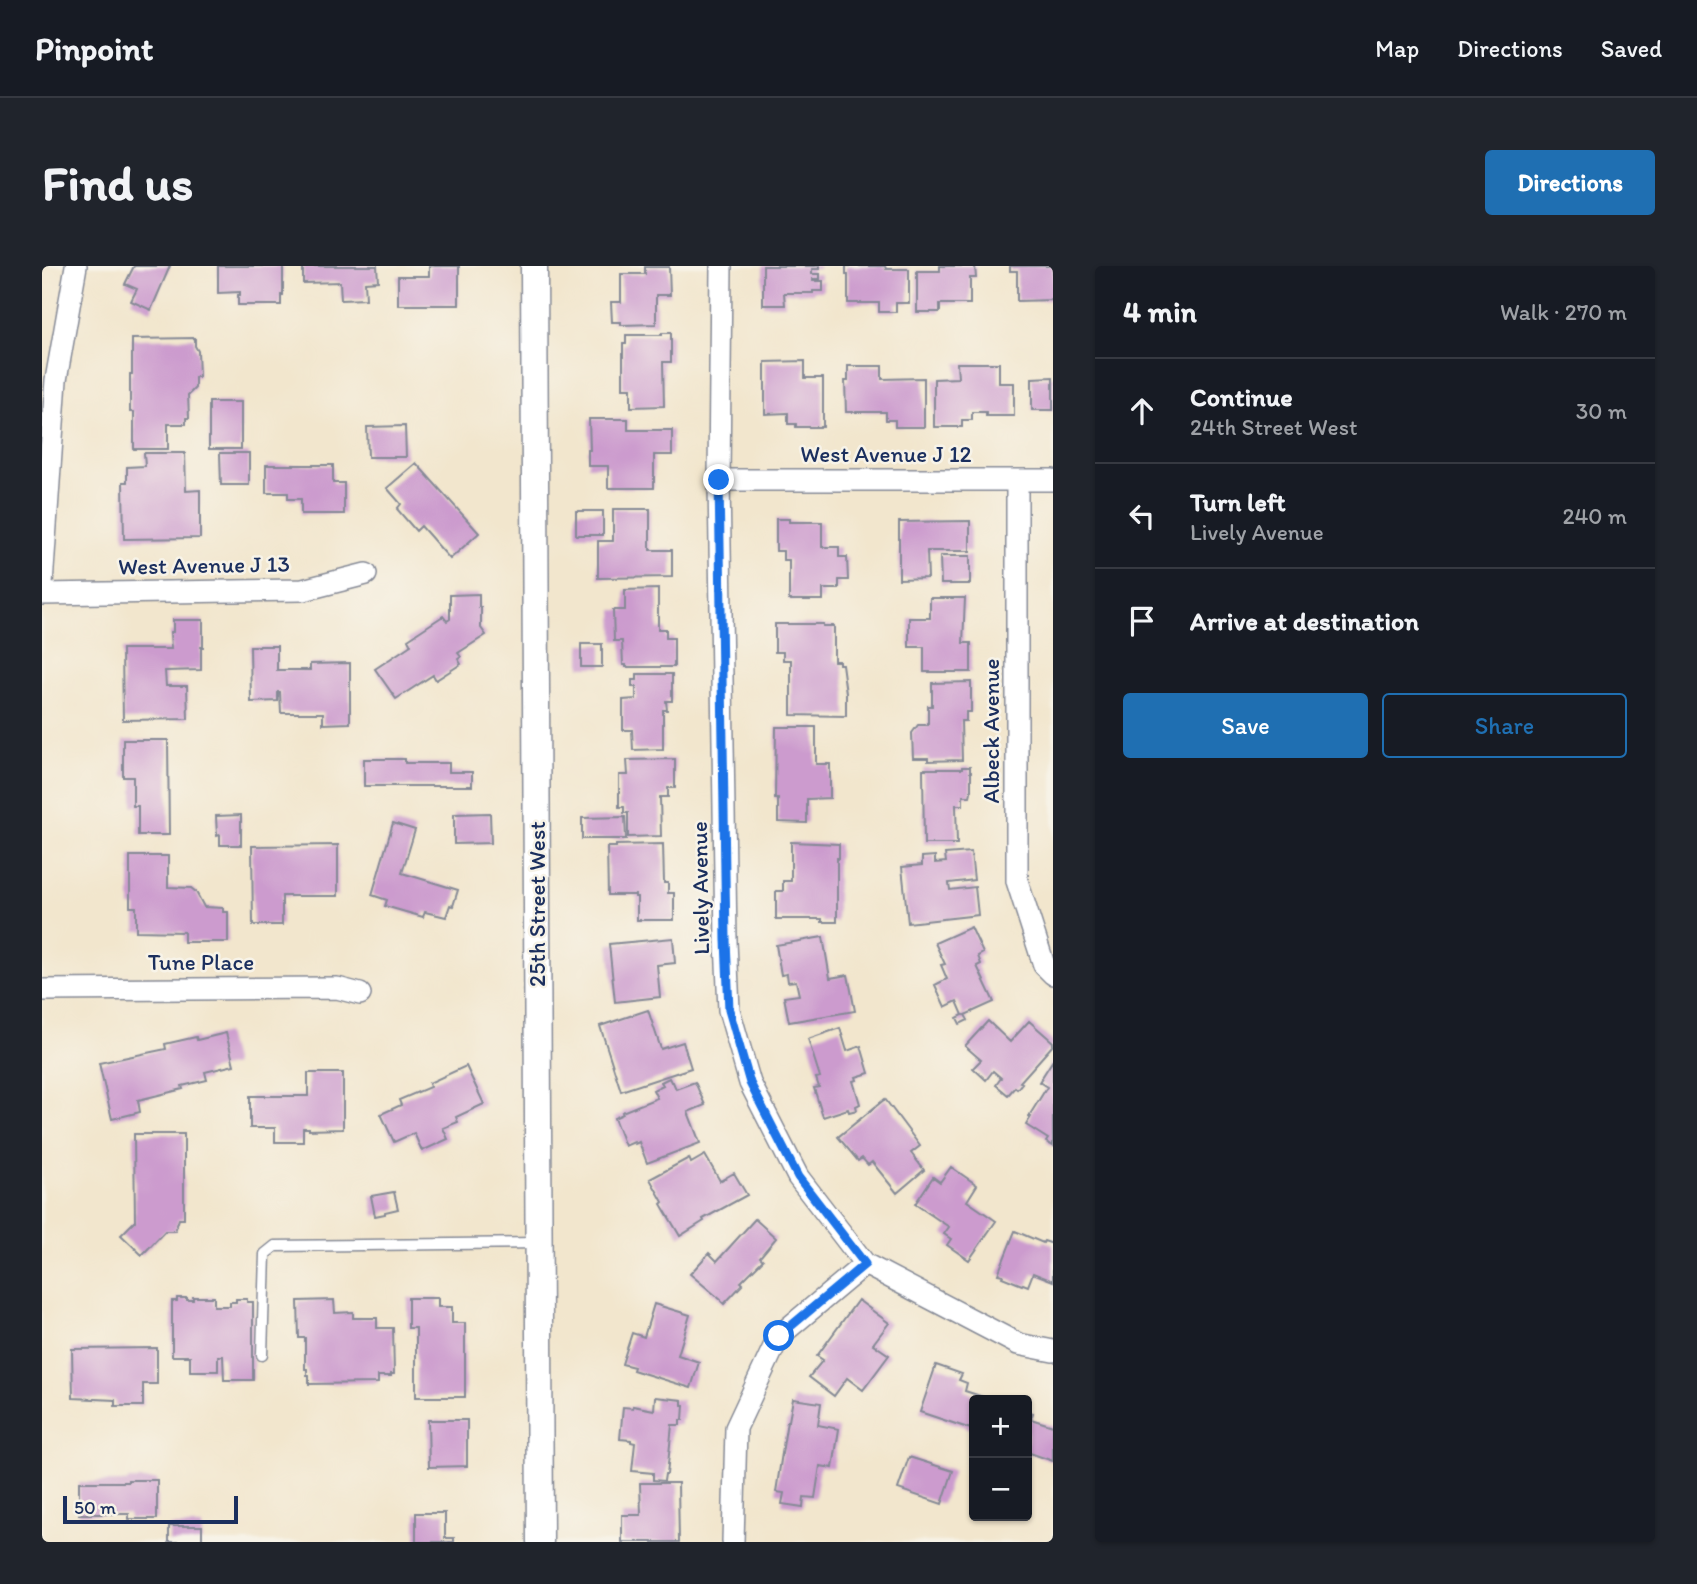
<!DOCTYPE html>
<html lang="en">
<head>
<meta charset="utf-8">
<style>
	body { margin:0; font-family:Itim,sans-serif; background:#20242c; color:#f1f3f6 }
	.controls { position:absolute; right:21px; bottom:21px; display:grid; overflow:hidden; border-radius:7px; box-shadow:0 2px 5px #0004 }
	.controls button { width:63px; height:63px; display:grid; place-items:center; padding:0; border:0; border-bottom:2px solid #363941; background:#171b24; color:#f1f3f6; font:35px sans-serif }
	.scale { position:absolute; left:21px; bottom:18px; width:175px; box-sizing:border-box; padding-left:7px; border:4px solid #1b2f5e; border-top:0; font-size:19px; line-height:24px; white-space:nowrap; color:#1b2f5e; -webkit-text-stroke:5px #f7f3e8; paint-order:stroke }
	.stop { position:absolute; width:21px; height:21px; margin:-16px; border:5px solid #1a73e8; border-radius:50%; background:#fff }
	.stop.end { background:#1a73e8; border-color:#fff; box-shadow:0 2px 7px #0008 }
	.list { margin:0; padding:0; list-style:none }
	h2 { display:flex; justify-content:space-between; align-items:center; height:91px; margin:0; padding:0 28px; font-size:30px }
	h2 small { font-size:23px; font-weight:400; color:#9ea1a6 }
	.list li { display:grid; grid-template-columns:46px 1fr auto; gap:21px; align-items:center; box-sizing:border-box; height:105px; padding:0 28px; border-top:2px solid #363941 }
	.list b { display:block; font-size:26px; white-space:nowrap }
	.list p { margin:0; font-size:23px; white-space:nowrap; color:#9ea1a6 }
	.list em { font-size:23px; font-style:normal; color:#9ea1a6 }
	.actions { display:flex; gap:14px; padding:21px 28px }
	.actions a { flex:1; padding:16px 0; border:2px solid #1f6fb2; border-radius:7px; text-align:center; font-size:24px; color:#1f6fb2 }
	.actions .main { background:#1f6fb2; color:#fff }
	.icon { flex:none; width:38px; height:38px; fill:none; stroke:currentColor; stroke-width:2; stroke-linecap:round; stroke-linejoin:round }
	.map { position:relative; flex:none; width:1011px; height:1276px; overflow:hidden; border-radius:7px }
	header { display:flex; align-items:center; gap:42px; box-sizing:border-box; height:98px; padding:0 35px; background:#171b24; border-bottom:2px solid #363941 }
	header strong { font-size:33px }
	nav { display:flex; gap:38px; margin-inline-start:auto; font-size:24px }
	.intro { display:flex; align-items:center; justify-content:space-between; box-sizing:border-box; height:168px; padding:0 42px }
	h1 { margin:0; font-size:49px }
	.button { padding:18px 32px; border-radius:7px; background:#1f6fb2; color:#fff; font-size:24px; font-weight:700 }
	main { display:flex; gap:42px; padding:0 42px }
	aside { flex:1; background:#171b24; border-radius:7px; box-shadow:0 2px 5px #0004 }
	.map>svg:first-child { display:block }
</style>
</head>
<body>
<header>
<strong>Pinpoint</strong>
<nav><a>Map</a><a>Directions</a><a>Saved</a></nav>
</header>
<div class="intro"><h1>Find us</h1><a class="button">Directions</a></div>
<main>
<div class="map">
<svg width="1011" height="1276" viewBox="0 0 1011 1276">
	<rect width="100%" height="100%" fill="#f7f3e8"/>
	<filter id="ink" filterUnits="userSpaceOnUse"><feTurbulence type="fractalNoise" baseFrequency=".0143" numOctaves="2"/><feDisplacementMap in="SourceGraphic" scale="14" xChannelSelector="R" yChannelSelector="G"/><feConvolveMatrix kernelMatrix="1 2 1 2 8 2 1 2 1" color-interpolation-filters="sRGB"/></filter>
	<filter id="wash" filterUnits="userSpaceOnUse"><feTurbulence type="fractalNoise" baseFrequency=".00686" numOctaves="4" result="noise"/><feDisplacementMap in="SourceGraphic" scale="28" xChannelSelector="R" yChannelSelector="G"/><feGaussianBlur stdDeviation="1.57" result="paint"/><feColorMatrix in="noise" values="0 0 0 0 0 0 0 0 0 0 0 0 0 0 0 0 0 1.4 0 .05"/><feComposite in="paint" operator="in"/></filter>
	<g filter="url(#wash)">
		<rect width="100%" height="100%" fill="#f2e6cd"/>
		<g id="blocks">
			<path fill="#cc9bce" d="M92,0H128L109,44L89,35L95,23L83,18Z
				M176,0H241V29H239V39H196V29H198V26L176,27Z
				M261,0H335L336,15L323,16L324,33L299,34L298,16L261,17Z
				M387,0H417V39H356V10H387Z
				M721,0H777V3H770V8H778V13H771V15H781V25H771V27H742L743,39H721Z
				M804,0H843L844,3H867V37H854V46H837V37H806V8H804Z
				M898,0H933L934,12H928V38H898V46H875V5H898Z
				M968,0H1011V34L975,35V5H968Z
				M603,1H627L628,29H614V58L579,59V56H570L569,36H579V8H603Z
				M620,67H629V96H621L622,140L589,141V122H581V78H584V69H620Z
				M153,72V80L156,85L157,111H153V122L146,129L147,152H144V158H126V183H92V146H88V108H90V73Z
				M763,95V112H781V161H754V158H746V147L723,148V96Z
				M915,97H957V117H972V150H944V146H930V154H920V161H892V113L916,112Z
				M806,100H840V113L882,112V161H853V154H844V146H804L803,115H806Z
				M1011,111V144H990V112Z
				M167,136H199V183H167Z
				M547,153H586V164H630V189H612V222H566V200H546V184H548Z
				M363,160L364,191H326L325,161Z
				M102,187H143L144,225L158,224V272L82,273L81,216H85V201L103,200Z
				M178,187H207V219H179Z
				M374,197L437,267L408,293L379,260L374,265L355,243L359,238L345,222Z
				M224,199H291V217H302V248H259V233H246V227H224Z
				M571,243H608V284H630V311L556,312V275H571Z
				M534,245H561V269H534Z
				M734,253H747V256H780V281H797V291H805L806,314H797V323H781V334H747V294H741V285H734Z
				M928,255V285H885L886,312L857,313V256Z
				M898,290H928V318H899Z
				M616,323V363H624V372H632V401H584V399H581L580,375H572L571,344H583V324Z
				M437,328V341H439V362L444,369L416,387L419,391L416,393L419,398L394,414L391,409L354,433L333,403L369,379L366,373L401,350L405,355L408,353V329Z
				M888,332H923L921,377H929V406H882V381H867V352H888Z
				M131,354H161V381H159V404L123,405L124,420H145L146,453L81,454L80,383H129L128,366H131Z
				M733,358H781V360H792V395H797V398H800L804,427V450L749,449V394H741V386H733Z
				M539,378H560V401H539Z
				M208,380H235V404H268V398L308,397V457L281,458V447H239L238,426H236V435L209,436Z
				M595,408H630V435H624L625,444H621V483L591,484L590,464H581V434L594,433V421H590V414H595Z
				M929,416V446H924V455H919L920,494L886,495V492H871L870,467L876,459H886V440H890V417Z
				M734,461H774V498H788V532L765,533V557L736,556V533H733Z
				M81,474H126L127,569H96V540H91V511H81Z
				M322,493H363V497H407V506H430V520H322Z
				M633,493V522H626V531H618L619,570L586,571V547H582V541H577V509H586L585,494Z
				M920,501H928V506H929V526L928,530H921V539H914L915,578H882L881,503H920Z
				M448,547L449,577L412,578V548Z
				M199,549V579H178V569L175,570L174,550Z
				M583,551L584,573H540V552Z
				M351,557L373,564L360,607L416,624L411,640L408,639L404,651L383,646L381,651L343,640L345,634L330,629Z
				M749,576L797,578V592H795V656H780V653H734V625H741V615H749Z
				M621,578L622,617H626V627H632V654H595V631H593V629H566L565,581H574V579Z
				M296,579V630H240V659H211L210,580Z
				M929,586L932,614L907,617L908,624L933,621L936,649L866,657L860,601L880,599V591L893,590V597L904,596L903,588Z
				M88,590H126V621L149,622L154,626L162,641L181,642V646H186V676H142V666L94,665V641H88Z
				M929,661L941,687L936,690L939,698L935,700L952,736L923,749L926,754L918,758L915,752L921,749L915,735L903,741L893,719L905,713L899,699L903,698L893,677Z
				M781,671L788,712L806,709L813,745L747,756L742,731L757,729L754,715L746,716L745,708L739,709L734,679Z
				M631,672L633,697L615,699L618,731L573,736L567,678Z
				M606,744L619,783L641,776L649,802L579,825L558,760Z
				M946,755L968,776L987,755L1011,776V779L978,816L980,817L975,823L973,821L966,829L954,819L959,812L951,805L944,814L931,802L939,794L923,780Z
				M798,762L805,785L819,780L827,807L814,811L815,814L811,815L818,838L814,840L815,844L807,846L806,843L781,851L772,822L777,821L774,812L778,811L766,773Z
				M184,767L192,799L163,806L165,814L140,820L141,823L96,834L98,846L70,853L57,797L124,783L123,778L154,771L155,774Z
				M1011,794V880L1004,876L1006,873L984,859L989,851L987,850L1005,821L997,816Z
				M424,800L442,838L414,851L416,856L401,862L406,873L380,885L372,867L352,876L339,848L359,839L357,834L388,821L387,817Z
				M266,807H301V863L267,864V862H261V876H233V862H208V830H266Z
				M627,812L629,816H631L634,823L653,816L663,839L646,846L658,877L605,897L597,876L593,878L592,876L583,880L572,852L581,848L580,846L615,832L611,824L621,819L619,816Z
				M843,833L878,880L869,887L882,904L855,927L830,896L826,899L820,892L816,895L796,871Z
				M92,868H142V953H137L133,965H123L100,989L79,969L93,955Z
				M663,889L678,915L692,907L705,929L661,953L662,955L638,970L619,938L621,936L608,913L647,892L649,897Z
				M909,901L935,919L925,935L954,955L927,994L905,979L909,973L902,968L907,961L873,938L891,911L898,916Z
				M352,926L356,943L343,946V948L333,950L329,930Z
				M713,953L734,972L718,991L721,994L699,1016L701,1018L682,1038L679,1035V1034L648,1008L667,987L675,995Z
				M973,965L1001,977L1002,975L1011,978V1015L991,1007L986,1020L981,1018L980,1019L960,1011L961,1009L956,1008Z
				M151,1031H172V1040H188V1036H194V1033H205V1036H211V1114H182L181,1090H176V1105H148V1090H130V1035H135V1032H145V1034H151Z
				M366,1032H396V1041H410V1057H423V1131H374V1062H366Z
				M292,1034L293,1047L311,1046V1052H335V1062H351L352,1108H349V1110H336V1117L267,1118V1109H265V1103H263V1072H257L256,1035Z
				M816,1034L847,1057L831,1078L847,1089L821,1124L805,1112L792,1130L767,1111L781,1094L775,1090Z
				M612,1038L648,1049L636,1089L657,1096L649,1122L591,1104L592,1101L580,1098L590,1067L602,1071Z
				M115,1082V1118H101V1140H73V1134L31,1132L30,1083Z
				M894,1099L920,1108L917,1114L925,1117L923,1125L945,1132L944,1134H932V1164L878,1146Z
				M613,1131L640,1134V1139H642L641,1154H638V1159H630L625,1208H623L622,1215L611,1214V1207L590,1205L593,1177L589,1176V1174L578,1173L581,1141L591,1142V1140L612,1144Z
				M751,1133L779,1137L776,1159L797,1163L791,1202L778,1200L773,1232L762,1231L761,1241L740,1238L742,1227L734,1226L745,1155H747Z
				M985,1145L991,1147L989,1153L1011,1160V1195L985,1186Z
				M386,1154H425V1200L387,1201Z
				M867,1191L911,1205L900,1238L856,1223Z
				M86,1214H115V1253H87V1248H37V1216H86Z
				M598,1217H636L637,1276H580V1249H599Z
				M374,1247H403V1272H412V1276H374Z
				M127,1260H160V1276H127Z"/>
		</g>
	</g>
	<g filter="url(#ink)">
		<use href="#blocks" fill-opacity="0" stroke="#868a96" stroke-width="2"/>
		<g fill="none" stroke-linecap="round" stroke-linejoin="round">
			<g stroke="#868a96" stroke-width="13">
				<path id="service" d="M220,1089L223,988L233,980L496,977"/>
			</g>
			<g stroke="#868a96" stroke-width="24">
				<path id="minor" d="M679,0L677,214L684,675L687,744L708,817L756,911L823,998L976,1078L1011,1085
					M677,214H1011
					M975,214V615L1002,699L1011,708
					M0,318L14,114L34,0
					M0,328L261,324L324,308
					M0,724L295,722L318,728
					M691,1276L694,1162L737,1070L823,998"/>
			</g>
			<g stroke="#868a96" stroke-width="29">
				<path id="tertiary" d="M492,0L498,1276"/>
			</g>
			<use href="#service" stroke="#fff" stroke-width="10"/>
			<use href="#minor" stroke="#fff" stroke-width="21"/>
			<use href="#tertiary" stroke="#fff" stroke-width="26"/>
		</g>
	</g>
	<g fill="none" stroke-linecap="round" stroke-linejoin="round" filter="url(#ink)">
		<path stroke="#1a73e8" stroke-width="9" d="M677,214L684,674L687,744L708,817L756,911L823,998L737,1070"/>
	</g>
	<g text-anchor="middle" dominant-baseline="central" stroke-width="5" stroke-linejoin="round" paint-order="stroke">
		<g font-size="23" fill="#1b2f5e" stroke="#f7f3e8">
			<text x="844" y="188">West Avenue J 12</text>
			<text transform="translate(162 299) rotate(-1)">West Avenue J 13</text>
			<text transform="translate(949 465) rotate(-90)">Albeck Avenue</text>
			<text transform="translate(658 622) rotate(-91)">Lively Avenue</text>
			<text transform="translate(495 638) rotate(-90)">25th Street West</text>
			<text x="159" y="696">Tune Place</text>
		</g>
	</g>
</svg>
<div class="controls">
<button>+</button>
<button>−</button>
</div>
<div class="scale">50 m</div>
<div class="stop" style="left:737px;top:1070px"></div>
<div class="stop end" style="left:677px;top:214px"></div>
</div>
<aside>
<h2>4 min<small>Walk · 270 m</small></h2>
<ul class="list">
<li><svg class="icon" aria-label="ahead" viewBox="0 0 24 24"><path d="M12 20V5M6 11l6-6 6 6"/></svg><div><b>Continue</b><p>24th Street West</p></div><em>30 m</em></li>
<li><svg class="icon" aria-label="left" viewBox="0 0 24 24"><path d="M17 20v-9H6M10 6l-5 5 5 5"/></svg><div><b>Turn left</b><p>Lively Avenue</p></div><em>240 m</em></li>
<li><svg class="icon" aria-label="arrive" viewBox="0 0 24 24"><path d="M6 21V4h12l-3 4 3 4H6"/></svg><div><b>Arrive at destination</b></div></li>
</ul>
<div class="actions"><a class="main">Save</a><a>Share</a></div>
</aside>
</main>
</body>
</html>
